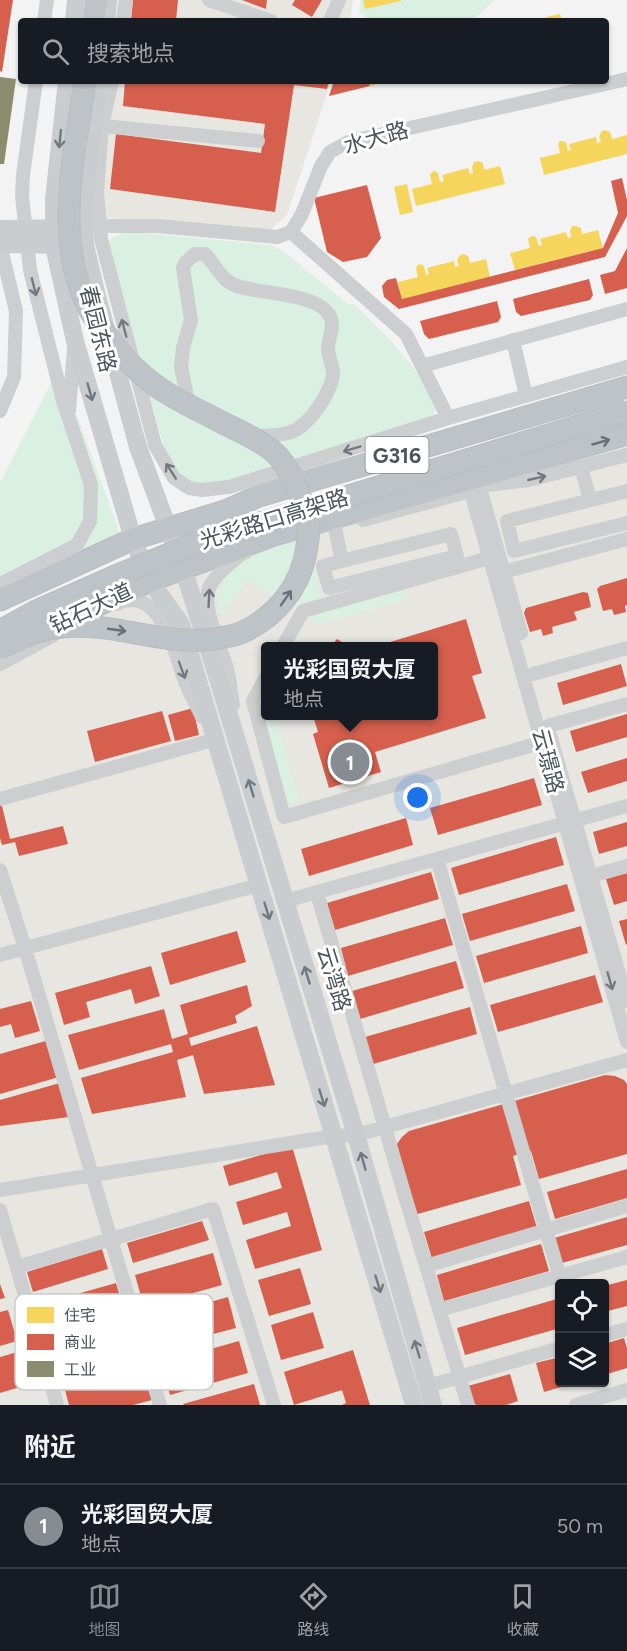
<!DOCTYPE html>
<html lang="zh">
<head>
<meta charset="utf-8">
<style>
	body { margin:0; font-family:Figtree,"Noto Sans SC",sans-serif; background:#20242c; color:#f1f3f6 }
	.controls { position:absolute; right:18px; bottom:18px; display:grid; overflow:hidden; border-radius:6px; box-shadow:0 2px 4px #0004 }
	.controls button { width:54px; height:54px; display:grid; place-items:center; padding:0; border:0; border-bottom:2px solid #363941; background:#171b24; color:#f1f3f6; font:30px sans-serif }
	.you { position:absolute; left:418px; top:798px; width:21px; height:21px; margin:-15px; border:4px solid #fff; border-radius:50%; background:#1a73e8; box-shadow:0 0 0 9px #1a73e833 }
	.badge { display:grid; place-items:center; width:39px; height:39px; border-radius:50%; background:#868c92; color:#fff; font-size:20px; font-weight:700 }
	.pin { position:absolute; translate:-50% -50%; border:3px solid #fff; box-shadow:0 2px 6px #0006 }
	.popup { position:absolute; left:261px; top:642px; width:177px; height:78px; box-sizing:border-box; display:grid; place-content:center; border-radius:6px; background:#171b24; filter:drop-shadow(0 2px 4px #0005); font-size:20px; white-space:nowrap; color:#9ea1a6 }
	.popup b { font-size:22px; color:#f1f3f6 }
	.popup::after { content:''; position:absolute; left:50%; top:100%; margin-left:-12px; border:12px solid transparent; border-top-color:#171b24 }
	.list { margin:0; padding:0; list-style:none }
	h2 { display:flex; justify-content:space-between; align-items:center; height:78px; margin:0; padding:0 24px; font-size:26px }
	h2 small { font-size:20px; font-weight:400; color:#9ea1a6 }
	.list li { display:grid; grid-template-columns:39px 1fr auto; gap:18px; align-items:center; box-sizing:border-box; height:84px; padding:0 24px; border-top:2px solid #363941 }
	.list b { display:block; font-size:22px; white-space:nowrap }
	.list p { margin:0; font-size:20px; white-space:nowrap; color:#9ea1a6 }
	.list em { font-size:20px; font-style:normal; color:#9ea1a6 }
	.icon { flex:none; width:33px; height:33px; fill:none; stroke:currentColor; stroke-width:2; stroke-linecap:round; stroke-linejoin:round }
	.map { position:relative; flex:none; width:627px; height:1405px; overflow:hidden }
	.search { position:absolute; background:#171b24; box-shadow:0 2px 4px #0004; left:18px; right:18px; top:18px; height:66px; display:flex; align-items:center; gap:15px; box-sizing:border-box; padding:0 21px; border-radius:6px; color:#9ea1a6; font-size:22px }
	.sheet { height:162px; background:#171b24 }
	nav { display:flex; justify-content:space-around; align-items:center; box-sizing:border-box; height:84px; border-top:2px solid #363941; background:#171b24; font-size:16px; color:#9ea1a6 }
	nav a { display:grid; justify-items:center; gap:3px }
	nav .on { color:#868c92 }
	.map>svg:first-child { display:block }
</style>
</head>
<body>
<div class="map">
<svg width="627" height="1405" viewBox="0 0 627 1405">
	<rect width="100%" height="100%" fill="#f3f3f3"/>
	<path fill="#e7e6e1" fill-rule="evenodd" d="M87,0H353L350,21H85Z
		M78,81H331L287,215L270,230L65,215Z
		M627,434V1405H0V651L150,581ZM266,646H434V716H266ZM560,1284H604V1382H560Z"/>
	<path fill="#d9f0e2" d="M361,0H495L472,21H372L359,12Z
		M133,232L270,245L283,251L348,304H354C385,335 422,368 436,410L432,417L218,485L201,487L177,476L169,464L107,247C110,234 122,234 133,232Z
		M59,367L120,533L0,589V483Z
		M305,540L324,605L402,583L407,599L319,624L300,614L247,579L221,616L217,598L227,574L244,556Z
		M276,721L299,801L282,807L259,726Z"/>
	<path fill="#f6d55c" d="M363,0H401V1L365,9Z
		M560,14L562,21H547L546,17Z
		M368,81H388V82L370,86Z
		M605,130L610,132L612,139L627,135V154L544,175L540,158L560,153L558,144L560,141L566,142L568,151L571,150L569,144L596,137L597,143L601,142L599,136L602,131Z
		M478,161L483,163L484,170L500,166L505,184L416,206L412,189L432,184L430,175L432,172L435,171L438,173L440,182L444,181L442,175L468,168L470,174L473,173L472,167L474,162Z
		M407,184L413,212L400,215L394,187Z
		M572,226H576L581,228L582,234L598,230L603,248L515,270L510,253L530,248L528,239L530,237L533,236L536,237L539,246L542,245L540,239L566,232L568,238L571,237L570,231Z
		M463,254L468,256L470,263L486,259L490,277L402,299L398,282L418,277L416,268L418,265L421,264L424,266L426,275L429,274L427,268L454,261L455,267L459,266L457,260L460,255Z"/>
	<path fill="#d6604d" d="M0,0H13L2,72L0,71Z
		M133,0H178L176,21H131Z
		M242,0H267L266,9Z
		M295,0H322L312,17L292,5Z
		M125,81H329L327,89L294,85L275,212L110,189L116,134L261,153L265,124L123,106Z
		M334,81H368L370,86L329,96Z
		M622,178L627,200V216L605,257L399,309L384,297L382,286L387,280L396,278L402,299L603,248L618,213L611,181Z
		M367,185L381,238L367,257L343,262L327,252L314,198Z
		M627,248V288L605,294L600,275L615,271Z
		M589,279L593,295L590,300L521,316L516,312L513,299Z
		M497,301L501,317L498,322L429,339L424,334L420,321Z
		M627,578V605L625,606L626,612L614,615L612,609L603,611L597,589L600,586Z
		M583,592L588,593L591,607L574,612L577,620L552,627L553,633L543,636L541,629L530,632L524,613L526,608Z
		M466,619L482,673L472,676L486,718L375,752L381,772L329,788L313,734L318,732L313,716H434V646H377Z
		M337,639L349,646H331Z
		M621,664L627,686L563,705L557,683Z
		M193,708L199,735L175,741L168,715Z
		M162,711L171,741L95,762L87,731Z
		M627,714V737L576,752L570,731Z
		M627,758V781L588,793L581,772Z
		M534,778L542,805L438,835L430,808Z
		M0,806H2L10,839L63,826L68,844L19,856L15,842L2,845L0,838Z
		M406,818L413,845L309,876L301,849Z
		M627,822V846L599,854L593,832Z
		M556,837L564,865L459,895L451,868Z
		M431,872L439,899L335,930L327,903Z
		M627,873V901L614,905L606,879Z
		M567,884L575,911L470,941L462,914Z
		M445,918L453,945L348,976L341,948Z
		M627,919V944L626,945L619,921Z
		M581,926L588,953L484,983L476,956Z
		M237,931L246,962L170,985L161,953Z
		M456,961L464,988L360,1019L352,991Z
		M151,966L160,996L135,1004L131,989L86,1002L90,1017L64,1025L55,993Z
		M595,975L603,1002L498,1032L490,1005Z
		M247,985L252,1006L235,1016L237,1023L189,1038L191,1046L257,1026L275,1085L204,1094L193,1055L177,1060L186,1097L92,1114L81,1078L173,1052L171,1044L79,1070L68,1035L164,1009L172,1039L188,1034L180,1005Z
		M31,1001L40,1031L15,1038L11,1024L0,1027V1009Z
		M470,1007L477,1034L373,1064L365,1037Z
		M49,1040L59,1077L0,1094V1054Z
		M605,1075L615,1076L624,1080L627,1084V1154L539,1179L531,1151L513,1156L521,1185L414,1215L396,1154L397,1144L402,1137L409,1131Z
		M60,1083L69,1117L0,1126V1100Z
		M292,1146L322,1250L255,1269L246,1240L291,1226L287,1212L243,1225L236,1202L282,1188L277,1172L229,1186L223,1166Z
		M627,1169V1198L555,1219L547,1192Z
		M529,1201L537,1228L432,1259L424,1232Z
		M627,1217V1245L562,1263L554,1238Z
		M202,1221L209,1240L133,1263L127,1243Z
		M541,1244L549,1271L444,1301L437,1275Z
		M102,1249L108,1269L33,1292L27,1272Z
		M213,1253L222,1285L144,1307L135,1275Z
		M300,1268L311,1304L269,1316L258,1280Z
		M627,1280V1306L604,1312V1286Z
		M116,1283L125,1314L47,1336L38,1305Z
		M0,1284L5,1298L0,1299Z
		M228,1297L236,1328L176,1344L168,1314Z
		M560,1298V1328L465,1355L457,1328Z
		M8,1310L17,1341L0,1346V1312Z
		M313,1312L324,1348L281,1360L271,1325Z
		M113,1328L122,1358L62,1375L53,1345Z
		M624,1338L627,1348V1368L604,1375V1344Z
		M239,1341L248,1373L170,1395L161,1363Z
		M353,1350L370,1405H342L346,1403L342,1390L294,1405L284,1372Z
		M21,1351L30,1384L0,1393V1357Z
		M560,1357V1382L575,1383L544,1392L536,1363Z
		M143,1368L152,1400L133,1405H69L65,1390Z
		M510,1374L518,1401L506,1405H477L473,1403L468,1386Z
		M254,1384L260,1405H184L183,1404Z"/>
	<path fill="#8c8c6e" d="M0,77L16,79L4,164H0Z"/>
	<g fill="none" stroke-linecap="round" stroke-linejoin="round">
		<g stroke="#b8bdc2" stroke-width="23">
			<path id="highway" d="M94,21L97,0
				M0,600L133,539L225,511L259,496L627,387
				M49,628L150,581L274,535L627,434"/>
		</g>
		<path stroke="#cdced0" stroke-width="14" d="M209,0L271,21
			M44,21L47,0
			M123,21L126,0
			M330,21L339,0
			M112,81L102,126L258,141
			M93,124L102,126L97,193L101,239L155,445L174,478L189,488L202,490L229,487L448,418L627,367
			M100,226H157L277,237L291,232L302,214L321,166L330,152L348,142L627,79
			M291,232L406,334L448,418
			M0,244L16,311L14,377L0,411
			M513,340L526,396
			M422,366L627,309
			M193,407L187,396L181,367L183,348L191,320L183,268L185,263L195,254H205C216,265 221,281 237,286C261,294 313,293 328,313C337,325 328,336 328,349C328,357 334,367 333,376C329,395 311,422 294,431C281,436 265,436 252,436
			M69,410L74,349
			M581,467L590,500
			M478,481L521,633
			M468,482L627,1042
			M627,491L507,521L514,551L627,523
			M363,520L470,491L488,485L529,480L627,455
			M335,528L342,561L451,534L457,556L329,588L323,566L342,561
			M503,572L627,539
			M0,584L77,545L90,521L91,485L63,401L30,270L22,196L23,175L36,81
			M117,604C159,583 175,652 184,679C189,692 196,704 202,717
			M283,646L303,611L489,558
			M0,664L54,635
			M533,674L627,648
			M266,677L253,701L284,817L543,742
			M233,705C231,693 230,680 227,668C221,648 200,605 210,586C217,573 231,562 243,553L246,552
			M548,726L627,704
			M549,732L627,1001
			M0,799L213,740
			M437,859L562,1284
			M0,870L25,948L160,1405
			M591,876L627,866
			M317,893L404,1193L468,1405
			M285,901L627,806
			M0,955L259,885
			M0,1190L334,1136L356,1135L627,1060
			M0,1210L57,1405
			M426,1266L627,1206
			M17,1267L213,1209L274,1405
			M439,1310L627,1257
			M604,1335L627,1329
			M428,1386L560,1348
			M576,1405L627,1390"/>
		<path stroke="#c9cdcf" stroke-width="18" d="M74,21L76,0
			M106,21L108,0
			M67,81L54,199V246L75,341L133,539L150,581L181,624L414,1405
			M98,81L83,203L85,245L96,292L138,447L183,568L216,672L356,1135L433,1405
			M0,229L64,228
			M0,244L64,245"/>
		<use href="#highway" stroke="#bec3c7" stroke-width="21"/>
		<g stroke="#b8bdc2" stroke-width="23" stroke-linecap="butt">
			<path id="highway-bridge" d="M0,631L36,611L113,577L201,541L627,411
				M0,648C20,638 40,629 62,627C117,621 170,650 225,637C231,636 237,635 243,632C278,615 302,585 307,546C308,540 309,533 309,527C307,515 303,503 298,491C292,476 284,459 270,449C257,439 240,431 225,424C195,408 161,394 137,370C126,361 118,350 109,338C101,328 94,319 88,307C53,237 75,154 85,81"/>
		</g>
		<use href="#highway-bridge" stroke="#bec3c7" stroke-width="21"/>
	</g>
	<defs><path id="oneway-shaft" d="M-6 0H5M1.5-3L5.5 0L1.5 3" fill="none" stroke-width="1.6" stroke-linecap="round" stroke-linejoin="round" transform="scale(1.5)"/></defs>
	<g stroke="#717980">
		<use href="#oneway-shaft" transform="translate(60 139) rotate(96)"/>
		<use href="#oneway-shaft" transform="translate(90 392) rotate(74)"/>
		<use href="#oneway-shaft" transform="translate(251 788) rotate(-107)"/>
		<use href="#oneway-shaft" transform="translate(267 911) rotate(73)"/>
		<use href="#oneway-shaft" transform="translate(307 975) rotate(-107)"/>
		<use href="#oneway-shaft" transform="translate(322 1098) rotate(73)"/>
		<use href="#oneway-shaft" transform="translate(363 1161) rotate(-106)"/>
		<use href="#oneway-shaft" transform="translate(378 1284) rotate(73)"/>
		<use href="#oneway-shaft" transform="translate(417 1349) rotate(-107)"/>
	</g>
	<g stroke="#727980">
		<use href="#oneway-shaft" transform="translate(34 287) rotate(76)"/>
		<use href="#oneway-shaft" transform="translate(124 328) rotate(-105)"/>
		<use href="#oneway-shaft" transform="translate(352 449) rotate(163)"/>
		<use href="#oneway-shaft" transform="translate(171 471) rotate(-123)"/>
		<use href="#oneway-shaft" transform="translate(537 478) rotate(-13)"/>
		<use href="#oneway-shaft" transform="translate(209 598) rotate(-87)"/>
		<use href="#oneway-shaft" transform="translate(182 670) rotate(70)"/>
		<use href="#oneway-shaft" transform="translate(610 981) rotate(74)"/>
	</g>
	<g stroke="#687078">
		<use href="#oneway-shaft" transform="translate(601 442) rotate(-16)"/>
		<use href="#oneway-shaft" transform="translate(286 598) rotate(-55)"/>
		<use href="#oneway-shaft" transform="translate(117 630) rotate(8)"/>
	</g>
	<g text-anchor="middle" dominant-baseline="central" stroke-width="6" stroke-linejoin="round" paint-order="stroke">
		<rect fill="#fff" stroke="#81888e" stroke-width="1.5" x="365.5" y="437" width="63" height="36" rx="4.5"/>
		<g font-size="21" font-weight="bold" fill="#4b555e">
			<text x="397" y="455">G316</text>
		</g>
		<g font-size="22" fill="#4b555e" stroke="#fff">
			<text transform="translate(376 138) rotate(-16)">水大路</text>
			<text transform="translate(98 329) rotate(76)">春园东路</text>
			<text transform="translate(274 519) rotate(-17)">光彩路口高架路</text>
			<text transform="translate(91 608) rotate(-25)">钻石大道</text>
			<text transform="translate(548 761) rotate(75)">云璟路</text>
			<text transform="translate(334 979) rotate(73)">云湾路</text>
		</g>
	</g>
	<rect x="15" y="1294" width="198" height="96" rx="9" fill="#fff" stroke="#c9cccf" stroke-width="1.5"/>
	<rect x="27" y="1307" width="27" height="16" fill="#f6d55c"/>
	<rect x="27" y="1334" width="27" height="16" fill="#d6604d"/>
	<rect x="27" y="1361" width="27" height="16" fill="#8c8c6e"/>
	<g font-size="16" fill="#4b555e">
		<text x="64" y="1321">住宅</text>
		<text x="64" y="1348">商业</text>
		<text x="64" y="1375">工业</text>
	</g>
</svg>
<div class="controls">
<button><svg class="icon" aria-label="locate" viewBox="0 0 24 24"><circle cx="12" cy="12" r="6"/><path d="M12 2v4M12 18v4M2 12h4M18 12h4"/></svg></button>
<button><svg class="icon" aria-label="layers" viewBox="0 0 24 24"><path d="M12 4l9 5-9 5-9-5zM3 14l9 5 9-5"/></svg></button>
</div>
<div class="you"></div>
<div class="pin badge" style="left:350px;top:762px">1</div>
<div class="popup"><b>光彩国贸大厦</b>地点</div>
<div class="search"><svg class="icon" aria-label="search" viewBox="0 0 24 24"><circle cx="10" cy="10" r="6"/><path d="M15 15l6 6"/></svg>搜索地点</div>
</div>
<section class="sheet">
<h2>附近<small></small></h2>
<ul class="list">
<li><span class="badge">1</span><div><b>光彩国贸大厦</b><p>地点</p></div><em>50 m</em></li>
</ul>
</section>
<nav>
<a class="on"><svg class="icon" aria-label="map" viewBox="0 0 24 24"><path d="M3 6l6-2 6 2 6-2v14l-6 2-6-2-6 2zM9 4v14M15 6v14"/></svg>地图</a>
<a><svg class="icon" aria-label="directions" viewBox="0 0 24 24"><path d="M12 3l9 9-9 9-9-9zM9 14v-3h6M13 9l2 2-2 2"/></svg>路线</a>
<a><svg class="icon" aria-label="saved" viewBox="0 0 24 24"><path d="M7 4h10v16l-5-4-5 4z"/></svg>收藏</a>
</nav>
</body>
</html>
